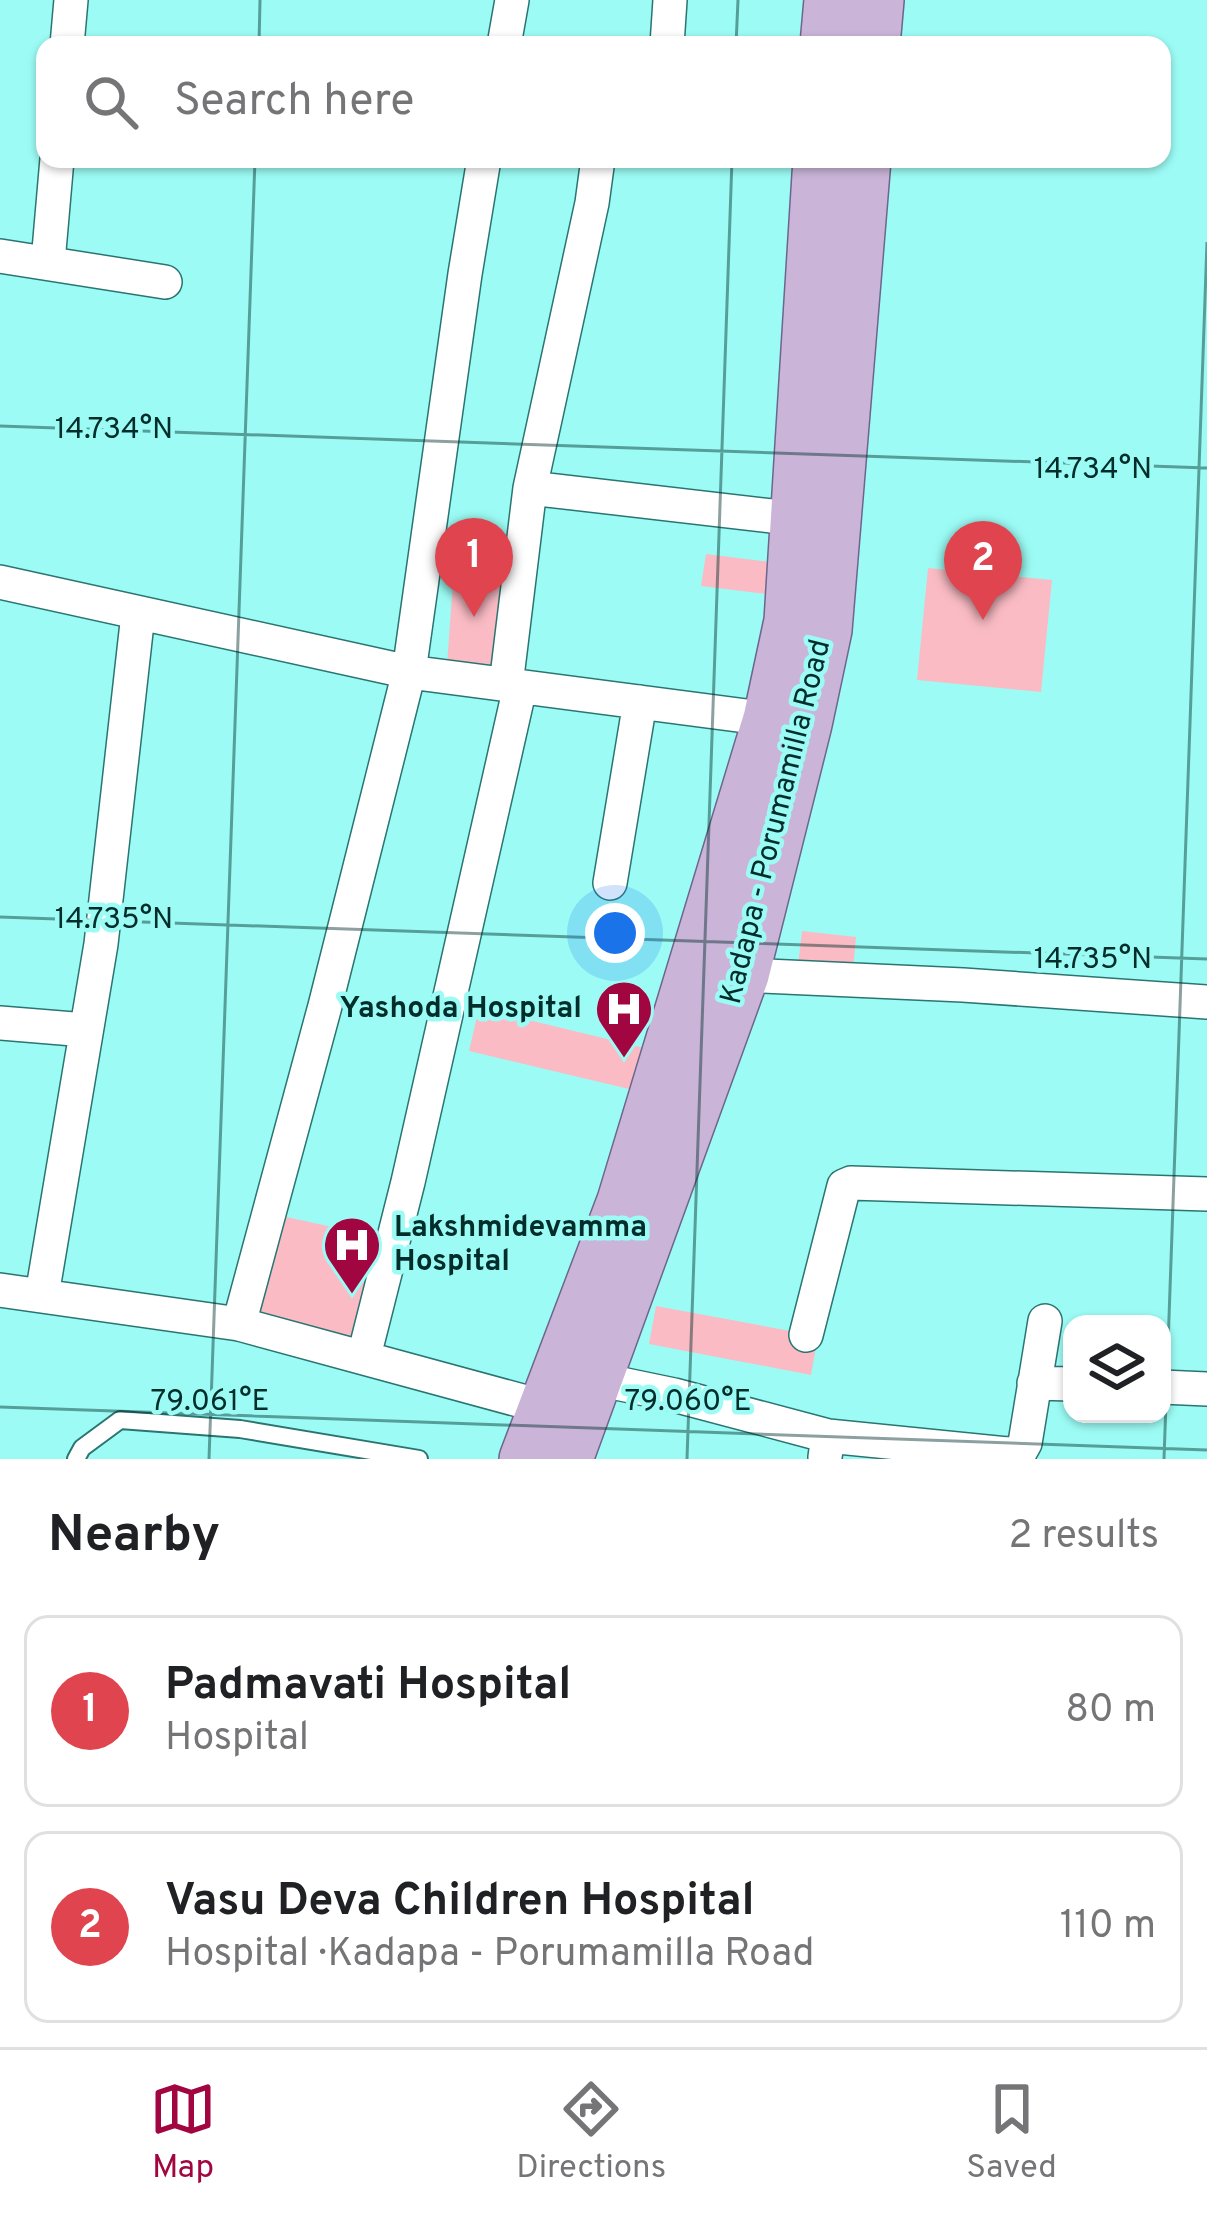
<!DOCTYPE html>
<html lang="en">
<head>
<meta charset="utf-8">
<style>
	body { margin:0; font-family:Overpass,sans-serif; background:#f6f6f6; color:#202124 }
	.controls { position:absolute; right:36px; bottom:36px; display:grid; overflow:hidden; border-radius:24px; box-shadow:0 3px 9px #0004 }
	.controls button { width:108px; height:108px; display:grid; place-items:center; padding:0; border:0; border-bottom:3px solid #e0e0e0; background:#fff; color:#202124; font:60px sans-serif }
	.you { position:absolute; left:615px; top:933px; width:42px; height:42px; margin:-30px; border:9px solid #fff; border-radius:50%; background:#1a73e8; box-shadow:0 0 0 18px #1a73e833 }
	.badge { display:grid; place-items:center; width:78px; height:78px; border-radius:50%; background:#a20640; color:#fff; font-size:39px; font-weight:700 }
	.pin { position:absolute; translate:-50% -99px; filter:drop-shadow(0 3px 6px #0008) }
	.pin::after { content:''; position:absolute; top:63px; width:42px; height:36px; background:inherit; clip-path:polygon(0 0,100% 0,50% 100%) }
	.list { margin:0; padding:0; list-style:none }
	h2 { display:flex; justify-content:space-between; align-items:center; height:156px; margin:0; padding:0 48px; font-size:51px }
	h2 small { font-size:39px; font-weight:400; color:#757577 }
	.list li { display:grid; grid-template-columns:78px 1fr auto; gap:36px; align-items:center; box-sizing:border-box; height:192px; margin:0 24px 24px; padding:0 24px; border:3px solid #e0e0e0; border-radius:24px }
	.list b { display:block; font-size:45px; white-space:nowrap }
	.list p { margin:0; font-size:39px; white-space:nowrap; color:#757577 }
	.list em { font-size:39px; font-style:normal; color:#757577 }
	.icon { flex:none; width:66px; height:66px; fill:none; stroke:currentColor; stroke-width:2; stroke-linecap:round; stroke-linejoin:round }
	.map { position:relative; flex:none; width:1207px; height:1459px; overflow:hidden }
	.search { position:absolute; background:#fff; box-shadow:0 3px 9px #0004; left:36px; right:36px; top:36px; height:132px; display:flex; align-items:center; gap:30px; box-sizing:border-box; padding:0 42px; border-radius:24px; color:#757577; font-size:45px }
	.sheet { height:588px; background:#fff }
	nav { display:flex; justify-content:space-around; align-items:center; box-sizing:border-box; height:168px; border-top:3px solid #e0e0e0; background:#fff; font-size:33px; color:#757577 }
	nav a { display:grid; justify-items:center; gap:6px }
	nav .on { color:#a20640 }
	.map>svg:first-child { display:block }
</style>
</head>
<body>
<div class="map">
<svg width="1207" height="1459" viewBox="0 0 1207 1459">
	<rect width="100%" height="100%" fill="#9cfcf5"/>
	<path fill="#fabbc4" d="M706,554L786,564L782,596L701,586Z
		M454,567L505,570L499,668L447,665Z
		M928,568L1052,580L1041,692L917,680Z
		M802,931L856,937L853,970L798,965Z
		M479,1008L661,1052L650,1094L469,1051Z
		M282,1216L387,1239L364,1340L259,1317Z
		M656,1306L818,1336L811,1375L649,1344Z"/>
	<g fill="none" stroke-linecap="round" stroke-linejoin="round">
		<g stroke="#2a7571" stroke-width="20">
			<path id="lane" d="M76,1459L82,1448L120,1420L240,1429L419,1459"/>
		</g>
		<g stroke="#2a7571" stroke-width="36">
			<path id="street" d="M67,45L71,0
				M504,45L512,0
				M667,45L670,0
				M0,256L165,282
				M48,262L57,159
				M530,488L798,519
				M0,582L409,672L769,719
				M506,685L530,488L592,203L598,159
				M610,883L640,702
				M743,975L963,985L1207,1002
				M0,1023L86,1030
				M0,1290L239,1324L544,1407
				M42,1295L101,944L138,614
				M239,1324L325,1006L409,672L465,274L484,159
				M806,1335L844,1186L851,1183L1207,1194
				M364,1356L408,1182L520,687
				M597,1379L674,1395L828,1436L825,1457
				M1034,1383L1072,1384
				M1162,1387L1207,1389
				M828,1436L1007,1454L1020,1452L1025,1443L1045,1321"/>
		</g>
		<g stroke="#6c668c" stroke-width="54">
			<path id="primary" d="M826,45L830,0
				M874,45L878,0
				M525,1459L623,1201L769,719L790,621L819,159
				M567,1459L743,975L806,724L826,630L865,159"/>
		</g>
		<use href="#lane" stroke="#fff" stroke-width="16"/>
		<use href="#street" stroke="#fff" stroke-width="33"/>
		<use href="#primary" stroke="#cab5d9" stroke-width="51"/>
	</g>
	<path fill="none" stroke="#012d2b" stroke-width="3" stroke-opacity="0.45" d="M259,45L260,0M736,45L738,0M0,426L1207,468M0,917L1207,959M0,1407L1207,1450M209,1459L255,159M687,1459L732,159M1164,1459L1207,242"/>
	<defs>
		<g id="hospital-pin" transform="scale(3)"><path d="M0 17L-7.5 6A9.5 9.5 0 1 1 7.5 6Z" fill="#a20640" stroke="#9cfcf5"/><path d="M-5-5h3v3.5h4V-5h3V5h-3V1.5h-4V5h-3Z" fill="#fff"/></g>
	</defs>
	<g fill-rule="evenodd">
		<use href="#hospital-pin" x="624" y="1009"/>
		<use href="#hospital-pin" x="352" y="1245"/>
	</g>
	<g text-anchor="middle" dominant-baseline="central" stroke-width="9" stroke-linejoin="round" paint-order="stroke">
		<g font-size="30" fill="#012d2b" stroke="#9cfcf5">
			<text transform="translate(777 822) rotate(-76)">Kadapa - Porumamilla Road</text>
		</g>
		<g font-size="30" font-weight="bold" fill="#012d2b" stroke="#9cfcf5" text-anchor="end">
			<text x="582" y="1009">Yashoda Hospital</text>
			<text x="394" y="1228" text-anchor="start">Lakshmidevamma<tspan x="394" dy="34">Hospital</tspan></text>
		</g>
	</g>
	<g font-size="30" text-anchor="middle" fill="#012d2b" stroke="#9cfcf5" stroke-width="9" stroke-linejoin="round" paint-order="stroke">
		<text x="114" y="438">14.734°N</text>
		<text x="1093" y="478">14.734°N</text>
		<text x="114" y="928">14.735°N</text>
		<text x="1093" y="968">14.735°N</text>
		<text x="210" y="1410">79.061°E</text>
		<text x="688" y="1410">79.060°E</text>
	</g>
</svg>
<div class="controls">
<button><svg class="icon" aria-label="layers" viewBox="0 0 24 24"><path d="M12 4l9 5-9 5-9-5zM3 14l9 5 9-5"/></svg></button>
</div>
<div class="you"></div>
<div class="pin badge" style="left:474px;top:617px;background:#e0444e">1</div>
<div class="pin badge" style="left:983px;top:620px;background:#e0444e">2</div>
<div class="search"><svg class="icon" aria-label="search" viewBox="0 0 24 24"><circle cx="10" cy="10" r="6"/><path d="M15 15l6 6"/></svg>Search here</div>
</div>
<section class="sheet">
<h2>Nearby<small>2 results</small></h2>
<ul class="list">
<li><span class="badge" style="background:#e0444e">1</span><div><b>Padmavati Hospital</b><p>Hospital</p></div><em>80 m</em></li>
<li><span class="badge" style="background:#e0444e">2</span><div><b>Vasu Deva Children Hospital</b><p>Hospital · Kadapa - Porumamilla Road</p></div><em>110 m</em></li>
</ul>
</section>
<nav>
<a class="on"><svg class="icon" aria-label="map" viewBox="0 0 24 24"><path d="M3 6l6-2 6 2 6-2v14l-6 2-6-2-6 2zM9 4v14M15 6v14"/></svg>Map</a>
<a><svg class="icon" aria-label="directions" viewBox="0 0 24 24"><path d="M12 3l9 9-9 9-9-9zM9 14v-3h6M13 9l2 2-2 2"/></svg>Directions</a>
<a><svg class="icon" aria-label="saved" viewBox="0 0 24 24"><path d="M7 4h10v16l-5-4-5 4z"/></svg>Saved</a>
</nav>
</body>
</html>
